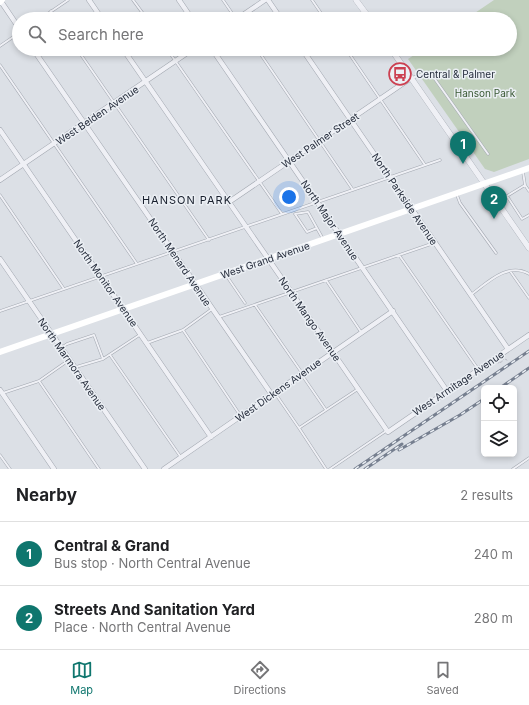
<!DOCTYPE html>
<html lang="en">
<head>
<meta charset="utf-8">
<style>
	body { margin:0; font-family:Inter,sans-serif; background:#f6f6f6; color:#202124 }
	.controls { position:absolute; right:12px; bottom:12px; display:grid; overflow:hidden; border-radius:6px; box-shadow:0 2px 6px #0003 }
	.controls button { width:36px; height:36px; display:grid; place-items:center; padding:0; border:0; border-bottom:1px solid #e0e0e0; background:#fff; color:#202124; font:20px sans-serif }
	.you { position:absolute; left:289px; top:197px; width:14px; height:14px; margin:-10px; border:3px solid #fff; border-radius:50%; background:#1a73e8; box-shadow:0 0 0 6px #1a73e833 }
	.badge { display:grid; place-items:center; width:26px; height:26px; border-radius:50%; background:#0f766e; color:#fff; font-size:13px; font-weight:700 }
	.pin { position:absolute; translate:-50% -33px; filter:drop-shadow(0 1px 2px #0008) }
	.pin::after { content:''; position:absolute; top:21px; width:14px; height:12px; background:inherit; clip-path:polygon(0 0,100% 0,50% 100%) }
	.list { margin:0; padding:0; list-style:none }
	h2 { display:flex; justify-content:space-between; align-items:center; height:52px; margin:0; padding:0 16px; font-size:17px }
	h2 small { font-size:13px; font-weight:400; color:#757577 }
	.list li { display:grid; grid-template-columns:26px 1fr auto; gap:12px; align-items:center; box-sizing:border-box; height:64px; padding:0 16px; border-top:1px solid #e0e0e0 }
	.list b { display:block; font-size:15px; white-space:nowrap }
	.list p { margin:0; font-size:13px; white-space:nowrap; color:#757577 }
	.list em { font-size:13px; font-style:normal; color:#757577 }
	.icon { flex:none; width:22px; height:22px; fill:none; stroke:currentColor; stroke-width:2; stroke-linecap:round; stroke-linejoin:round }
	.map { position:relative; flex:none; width:529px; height:469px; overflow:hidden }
	.search { position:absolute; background:#fff; box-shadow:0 2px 6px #0003; left:12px; right:12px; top:12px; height:44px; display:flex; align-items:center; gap:10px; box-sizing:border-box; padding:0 14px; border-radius:22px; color:#757577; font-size:15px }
	.sheet { height:180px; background:#fff }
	nav { display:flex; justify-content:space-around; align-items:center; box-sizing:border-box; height:56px; border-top:1px solid #e0e0e0; background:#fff; font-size:11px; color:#757577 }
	nav a { display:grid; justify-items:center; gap:2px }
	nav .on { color:#0f766e }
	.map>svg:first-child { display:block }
</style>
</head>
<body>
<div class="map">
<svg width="529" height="469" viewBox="0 0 529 469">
	<rect width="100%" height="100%" fill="#dce0e6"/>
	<path fill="#c1d0bd" d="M494,0H529V159L494,172L485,169L408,59L423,49H510V19H466Z"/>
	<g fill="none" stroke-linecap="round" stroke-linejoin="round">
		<g stroke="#a2a7b0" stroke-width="3">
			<path id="service" d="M133,0L147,19
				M223,0L236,19
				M312,0L325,19
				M51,11L57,19
				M40,19L68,0
				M0,46L19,33
				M77,49L209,240
				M167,49L282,214
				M257,49L353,190
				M346,49L425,165
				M0,65L137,264
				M412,78L426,73L432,75L488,154
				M523,172L525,185L529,191
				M525,185L507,196L522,219L529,215
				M0,195L64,289
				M457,195L460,203L496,253
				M317,228L307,232L295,214L308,212L323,239
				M399,255L478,369
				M510,271L529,298
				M226,275L245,303
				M326,280L361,332
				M472,294C488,282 508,262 529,274
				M255,305L302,373
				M0,311L440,160
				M219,317L434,243
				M183,330L240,415
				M147,343L183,330L212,309
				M61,348L67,344L94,335L103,359
				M110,355L180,456
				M76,367L103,359L141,334
				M302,375L326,410
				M39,381L99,469
				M3,393L39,381L69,360
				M275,393L299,428L358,389
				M299,428L326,469
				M0,455L10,469
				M330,469L386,431
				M513,469L529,458"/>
		</g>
		<g stroke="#a2a7b0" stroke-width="5.5">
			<path id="minor" d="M0,0L19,28
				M89,0L102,19
				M179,0L192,19
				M268,0L281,19
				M237,19L265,0
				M33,49L272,395
				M123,49L388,432L529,335
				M212,49L447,391
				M302,49L508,349
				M0,130L211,437
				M0,180L193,49
				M229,202L411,78
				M0,259L145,469
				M0,390L54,469
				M164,469L393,311"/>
		</g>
		<g stroke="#a2a7b0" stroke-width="6">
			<path id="tertiary" d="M356,0L370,19
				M391,49L529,248"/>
		</g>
		<path stroke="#bbbdc5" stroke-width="1" stroke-dasharray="3 3" stroke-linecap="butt" d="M503,358L504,359L498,363V364L506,359L508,362"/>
		<use href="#service" stroke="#eff0f5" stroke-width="2"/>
		<use href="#minor" stroke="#eff0f5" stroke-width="4.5"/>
		<use href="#tertiary" stroke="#eff0f5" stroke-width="5.5"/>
		<path stroke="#fff" stroke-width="6" d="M0,2L2,0
			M0,352L529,168"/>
		<g stroke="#767f8f" stroke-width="3">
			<path id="rail" d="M500,388L529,368
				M399,450L460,415L484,399
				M355,469L529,351
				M365,469L402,444"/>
		</g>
		<use href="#rail" stroke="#ebeff4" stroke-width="1.5" stroke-dasharray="4.5" stroke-linecap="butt"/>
	</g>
	<defs>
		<g id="bus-ring" transform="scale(1.15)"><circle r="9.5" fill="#ebeff4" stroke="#cc4051" stroke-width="1.5"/><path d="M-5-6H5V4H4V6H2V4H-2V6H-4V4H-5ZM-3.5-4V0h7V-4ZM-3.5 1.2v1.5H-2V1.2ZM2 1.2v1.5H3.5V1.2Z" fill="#cc4051"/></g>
	</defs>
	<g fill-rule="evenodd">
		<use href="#bus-ring" x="400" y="74"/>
	</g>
	<g text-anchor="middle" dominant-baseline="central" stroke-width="3" stroke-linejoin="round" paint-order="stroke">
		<g font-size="10" fill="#262d3c" stroke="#ebeff4" text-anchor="start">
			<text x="416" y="74">Central &amp; Palmer</text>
		</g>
		<g font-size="10" fill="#395834" stroke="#ebeff4">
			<text x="485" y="93">Hanson Park</text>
		</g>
		<g font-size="10" fill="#262d3c" stroke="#ebeff4">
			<text transform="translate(97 115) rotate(-34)">West Belden Avenue</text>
			<text transform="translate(320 140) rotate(-34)">West Palmer Street</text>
			<text transform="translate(405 199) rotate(56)">North Parkside Avenue</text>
			<text transform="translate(330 220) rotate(56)">North Major Avenue</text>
			<text transform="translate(265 260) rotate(-19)">West Grand Avenue</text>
			<text transform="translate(180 262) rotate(56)">North Menard Avenue</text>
			<text transform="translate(106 283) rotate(55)">North Monitor Avenue</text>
			<text transform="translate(310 319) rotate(55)">North Mango Avenue</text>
			<text transform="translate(72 364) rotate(55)">North Marmora Avenue</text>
			<text transform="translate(458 383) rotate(-34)">West Armitage Avenue</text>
			<text transform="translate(278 390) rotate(-35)">West Dickens Avenue</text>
		</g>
		<g font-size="11" letter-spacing="1" fill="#181f2d" stroke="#ebeff4">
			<text x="187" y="200">HANSON PARK</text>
		</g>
	</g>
</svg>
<div class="controls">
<button><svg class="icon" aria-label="locate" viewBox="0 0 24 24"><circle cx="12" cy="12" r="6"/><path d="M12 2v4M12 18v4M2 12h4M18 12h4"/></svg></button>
<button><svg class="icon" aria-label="layers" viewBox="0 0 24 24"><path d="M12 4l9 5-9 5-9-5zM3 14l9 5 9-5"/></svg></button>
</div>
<div class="you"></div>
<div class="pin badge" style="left:463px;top:164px">1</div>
<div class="pin badge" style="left:494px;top:219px">2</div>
<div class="search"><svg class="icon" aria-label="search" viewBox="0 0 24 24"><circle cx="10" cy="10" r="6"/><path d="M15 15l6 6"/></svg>Search here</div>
</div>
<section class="sheet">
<h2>Nearby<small>2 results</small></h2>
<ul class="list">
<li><span class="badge">1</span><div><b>Central &amp; Grand</b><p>Bus stop · North Central Avenue</p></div><em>240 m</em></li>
<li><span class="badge">2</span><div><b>Streets And Sanitation Yard</b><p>Place · North Central Avenue</p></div><em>280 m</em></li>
</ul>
</section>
<nav>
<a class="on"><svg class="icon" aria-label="map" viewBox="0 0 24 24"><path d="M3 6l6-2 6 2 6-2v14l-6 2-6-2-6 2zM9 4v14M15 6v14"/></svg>Map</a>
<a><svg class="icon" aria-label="directions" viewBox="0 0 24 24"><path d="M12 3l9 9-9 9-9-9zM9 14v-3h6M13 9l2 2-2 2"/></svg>Directions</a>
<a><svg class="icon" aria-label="saved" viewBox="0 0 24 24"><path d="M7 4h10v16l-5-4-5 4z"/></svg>Saved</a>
</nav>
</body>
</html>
